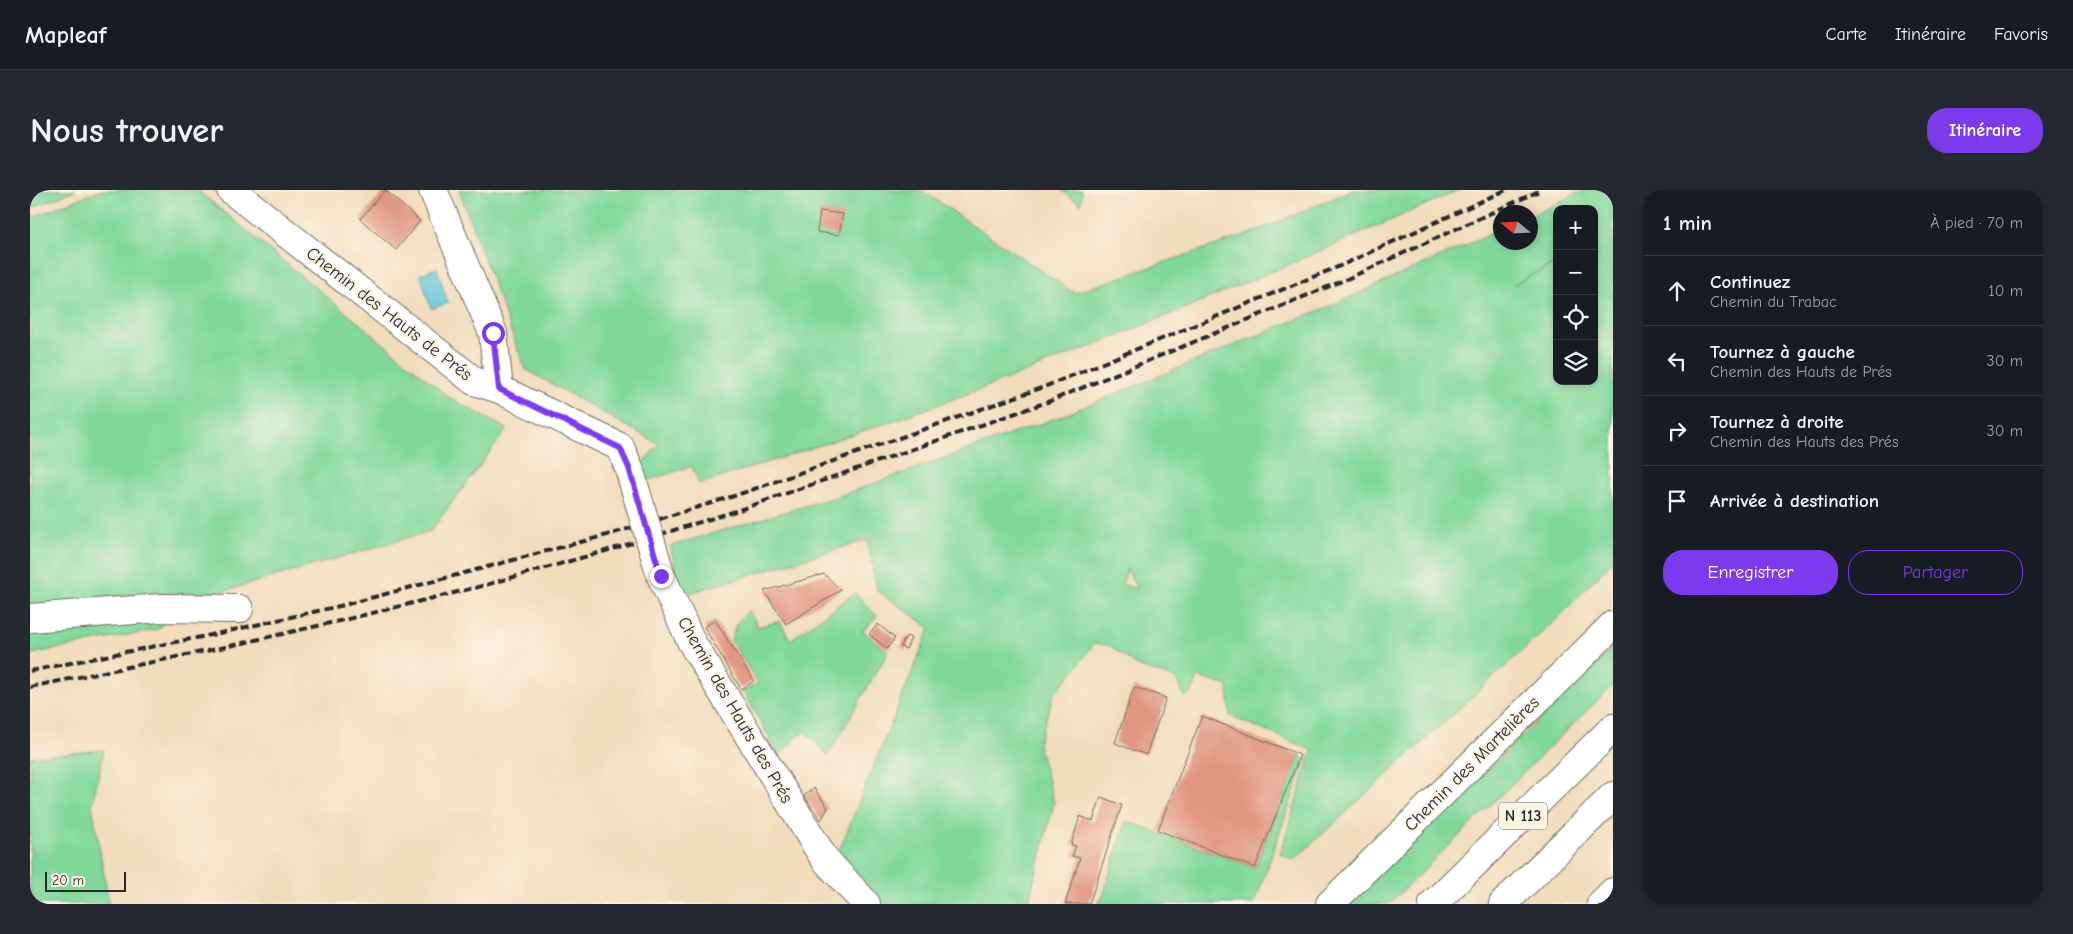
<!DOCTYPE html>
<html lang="fr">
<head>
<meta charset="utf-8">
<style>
	body { margin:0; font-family:"Comic Neue",sans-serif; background:#242831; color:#f1f3f6 }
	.controls { position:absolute; right:15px; top:15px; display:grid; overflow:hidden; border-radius:10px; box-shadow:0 2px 8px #0003 }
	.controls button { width:45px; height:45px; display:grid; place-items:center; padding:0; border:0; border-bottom:1px solid #363941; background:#171b24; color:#f1f3f6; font:25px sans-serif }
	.compass { position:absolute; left:1463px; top:15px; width:45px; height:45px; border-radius:50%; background:#171b24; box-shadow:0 2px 8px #0003; rotate:288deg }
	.scale { position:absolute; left:15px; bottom:12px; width:81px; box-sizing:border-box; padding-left:5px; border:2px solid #2b2b2b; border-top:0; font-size:14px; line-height:18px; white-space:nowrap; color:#2b2b2b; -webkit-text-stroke:4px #fcf5e5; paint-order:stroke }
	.stop { position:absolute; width:15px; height:15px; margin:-11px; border:4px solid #7c3aed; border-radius:50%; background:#fff }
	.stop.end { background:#7c3aed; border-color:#fff; box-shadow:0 1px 5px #0008 }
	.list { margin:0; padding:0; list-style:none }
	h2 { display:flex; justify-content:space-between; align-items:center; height:65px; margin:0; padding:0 20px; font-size:21px }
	h2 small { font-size:16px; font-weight:400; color:#9ea1a6 }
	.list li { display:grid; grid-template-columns:32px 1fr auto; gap:15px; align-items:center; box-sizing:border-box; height:70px; padding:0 20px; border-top:1px solid #363941 }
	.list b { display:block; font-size:19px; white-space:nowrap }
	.list p { margin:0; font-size:16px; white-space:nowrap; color:#9ea1a6 }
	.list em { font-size:16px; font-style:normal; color:#9ea1a6 }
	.actions { display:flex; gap:10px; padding:15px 20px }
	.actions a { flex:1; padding:11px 0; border:1px solid #7c3aed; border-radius:20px; text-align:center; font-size:18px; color:#7c3aed }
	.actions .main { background:#7c3aed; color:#fff }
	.icon { flex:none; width:28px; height:28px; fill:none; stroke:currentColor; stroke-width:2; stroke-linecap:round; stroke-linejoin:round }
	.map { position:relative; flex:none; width:1583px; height:714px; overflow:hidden; border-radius:20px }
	header { display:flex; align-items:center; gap:30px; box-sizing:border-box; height:70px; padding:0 25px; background:#171b24; border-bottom:1px solid #363941 }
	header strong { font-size:24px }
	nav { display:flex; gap:28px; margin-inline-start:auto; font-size:18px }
	.intro { display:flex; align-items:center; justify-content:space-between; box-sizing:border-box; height:120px; padding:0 30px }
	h1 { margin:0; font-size:35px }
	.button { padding:12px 22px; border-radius:20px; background:#7c3aed; color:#fff; font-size:18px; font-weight:700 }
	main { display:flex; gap:30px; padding:0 30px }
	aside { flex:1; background:#171b24; border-radius:20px; box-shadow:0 2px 8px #0003 }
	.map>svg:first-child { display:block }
</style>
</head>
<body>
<header>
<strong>Mapleaf</strong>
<nav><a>Carte</a><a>Itinéraire</a><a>Favoris</a></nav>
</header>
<div class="intro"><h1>Nous trouver</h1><a class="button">Itinéraire</a></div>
<main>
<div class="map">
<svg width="1583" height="714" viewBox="0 0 1583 714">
	<rect width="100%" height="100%" fill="#fcf5e5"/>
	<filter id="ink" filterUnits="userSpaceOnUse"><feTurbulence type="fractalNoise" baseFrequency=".02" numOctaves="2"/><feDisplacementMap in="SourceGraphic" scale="10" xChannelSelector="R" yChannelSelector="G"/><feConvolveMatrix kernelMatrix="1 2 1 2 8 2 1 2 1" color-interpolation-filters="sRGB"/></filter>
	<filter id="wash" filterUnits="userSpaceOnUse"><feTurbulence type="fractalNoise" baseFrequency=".0096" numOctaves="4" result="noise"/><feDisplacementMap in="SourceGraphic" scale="20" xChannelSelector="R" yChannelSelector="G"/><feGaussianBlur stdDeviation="1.12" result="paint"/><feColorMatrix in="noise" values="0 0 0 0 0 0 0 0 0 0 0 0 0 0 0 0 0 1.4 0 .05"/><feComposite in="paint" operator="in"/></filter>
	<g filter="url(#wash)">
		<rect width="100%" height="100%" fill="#f1dcbb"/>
		<path fill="#81d89c" stroke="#568264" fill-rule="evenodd" d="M0,0H45L0,19Z
			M71,0H167L421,209L477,239L401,341L191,402L96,405L0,419V28Z
			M429,0H891L1044,103L1222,43L1323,0H1429C1267,72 1104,142 937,204C848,237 759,266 669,294L662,276L619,290L613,273L629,254L495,179Z
			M1031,0H1052L1051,14Z
			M1554,0H1583V370L1530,426L1264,670L1250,664L1282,560L1200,526L1198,496L1168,487L1163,500L1155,508L1147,489L1107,476L1079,455L1064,453L1043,482L1024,503L1008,554L1024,613L998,714H854L809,661L900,438L847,400L837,350L653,405L640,356L812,305L1029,227L1307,113L1470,40V52H1500L1501,26ZM1527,19H1564V191H1527V73L1484,94L1527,72ZM1097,379L1107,398H1106L1092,395Z
			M825,403L847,426L833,441L858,462L798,565L774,541L749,565L713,501L728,493L701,450L706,434L719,420L728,437L750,431L760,450Z
			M122,428L134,432L129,439L0,464V437Z
			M1583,458V495L1359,714H1318Z
			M74,560L62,615L79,714H0V567Z
			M1270,565L1275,572L1224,714H1068L1073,706L1096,631L1225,678Z"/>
		<path fill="#5bc4d7" stroke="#437881" d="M407,78L418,113L401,119L390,84Z"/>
		<g id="blocks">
			<path fill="#e09680" d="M355,0L390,31L366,60L330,29Z
				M790,21L813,24L809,45L787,42Z
				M794,384L811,400L756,434L734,401Z
				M685,430L724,491L711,499L674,437Z
				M848,434L865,448L857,459L839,444Z
				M876,446L881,448L876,459L871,457Z
				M1104,497L1136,508L1116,565L1085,553Z
				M1172,526L1270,565L1225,678L1128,640Z
				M784,598L798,618L791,630L774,606Z
				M1071,607L1092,615L1059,714H1035L1050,668L1042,666L1046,656L1041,655L1050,626L1063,631Z"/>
		</g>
	</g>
	<g filter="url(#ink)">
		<use href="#blocks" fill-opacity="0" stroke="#70695d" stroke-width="1"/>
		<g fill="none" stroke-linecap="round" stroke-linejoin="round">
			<g stroke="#70695d" stroke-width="30">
				<path id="minor" d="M201,0L444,191L469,199L590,257L599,278
					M403,0L463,143L469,199
					M631,386L662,453L794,668L836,714
					M0,428L131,418L209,419
					M1300,714L1583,435
					M1571,714L1583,702"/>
			</g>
			<g stroke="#70695d" stroke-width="30">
				<path id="highway" d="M1403,714L1583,538
					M1473,714L1583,606"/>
			</g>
			<use href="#minor" stroke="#fff" stroke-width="28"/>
			<use href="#highway" stroke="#fff" stroke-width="28"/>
			<path stroke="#2b2b2b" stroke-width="4" stroke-dasharray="8 4" stroke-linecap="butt" d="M0,481L181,445L314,415L581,344L704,306L1014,197L1310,76L1476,0
				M0,497L186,459L318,429L452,396L586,358L709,320L1020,211L1317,89L1511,0"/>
			<g stroke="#70695d" stroke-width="30" stroke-linecap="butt">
				<path id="minor-bridge" d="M599,278L631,386"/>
			</g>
			<use href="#minor-bridge" stroke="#fff" stroke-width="28"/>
		</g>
	</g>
	<g fill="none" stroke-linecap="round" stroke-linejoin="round" filter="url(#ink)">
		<path stroke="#7c3aed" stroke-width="6" d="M463,143L469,199L590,258L599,278L631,386"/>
	</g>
	<g text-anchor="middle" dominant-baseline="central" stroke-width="4" stroke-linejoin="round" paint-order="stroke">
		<rect fill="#fcf5e5" stroke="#6a6863" stroke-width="1" x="1469" y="612.5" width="48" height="27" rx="4"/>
		<g font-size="16" font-weight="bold" fill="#2b2b2b">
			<text x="1493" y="626">N 113</text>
		</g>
		<g font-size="18" fill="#2b2b2b" stroke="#fcf5e5">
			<text transform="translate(359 124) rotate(38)">Chemin des Hauts de Prés</text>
			<text transform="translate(705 520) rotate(60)">Chemin des Hauts des Prés</text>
			<text transform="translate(1442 574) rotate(-45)">Chemin des Martelières</text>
		</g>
	</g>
</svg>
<div class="controls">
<button>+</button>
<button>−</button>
<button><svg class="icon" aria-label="locate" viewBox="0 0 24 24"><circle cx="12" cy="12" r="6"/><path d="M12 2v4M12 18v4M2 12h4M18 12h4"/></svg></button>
<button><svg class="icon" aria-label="layers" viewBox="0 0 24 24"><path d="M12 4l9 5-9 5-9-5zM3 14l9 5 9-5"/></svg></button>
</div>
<svg class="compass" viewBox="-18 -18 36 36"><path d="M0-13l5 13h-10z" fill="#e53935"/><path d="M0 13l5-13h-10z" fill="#9ea1a6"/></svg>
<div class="scale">20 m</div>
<div class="stop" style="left:463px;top:143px"></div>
<div class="stop end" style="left:631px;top:386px"></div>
</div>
<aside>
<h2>1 min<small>À pied · 70 m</small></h2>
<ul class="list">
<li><svg class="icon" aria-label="ahead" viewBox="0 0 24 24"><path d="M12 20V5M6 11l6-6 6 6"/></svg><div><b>Continuez</b><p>Chemin du Trabac</p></div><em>10 m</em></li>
<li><svg class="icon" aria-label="left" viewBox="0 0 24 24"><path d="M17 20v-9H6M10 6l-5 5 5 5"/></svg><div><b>Tournez à gauche</b><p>Chemin des Hauts de Prés</p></div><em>30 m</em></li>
<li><svg class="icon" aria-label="right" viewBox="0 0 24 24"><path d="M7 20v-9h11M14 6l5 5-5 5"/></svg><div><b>Tournez à droite</b><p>Chemin des Hauts des Prés</p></div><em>30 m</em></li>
<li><svg class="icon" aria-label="arrive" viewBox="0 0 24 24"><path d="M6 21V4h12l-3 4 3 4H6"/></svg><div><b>Arrivée à destination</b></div></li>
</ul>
<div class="actions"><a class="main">Enregistrer</a><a>Partager</a></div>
</aside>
</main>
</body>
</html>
